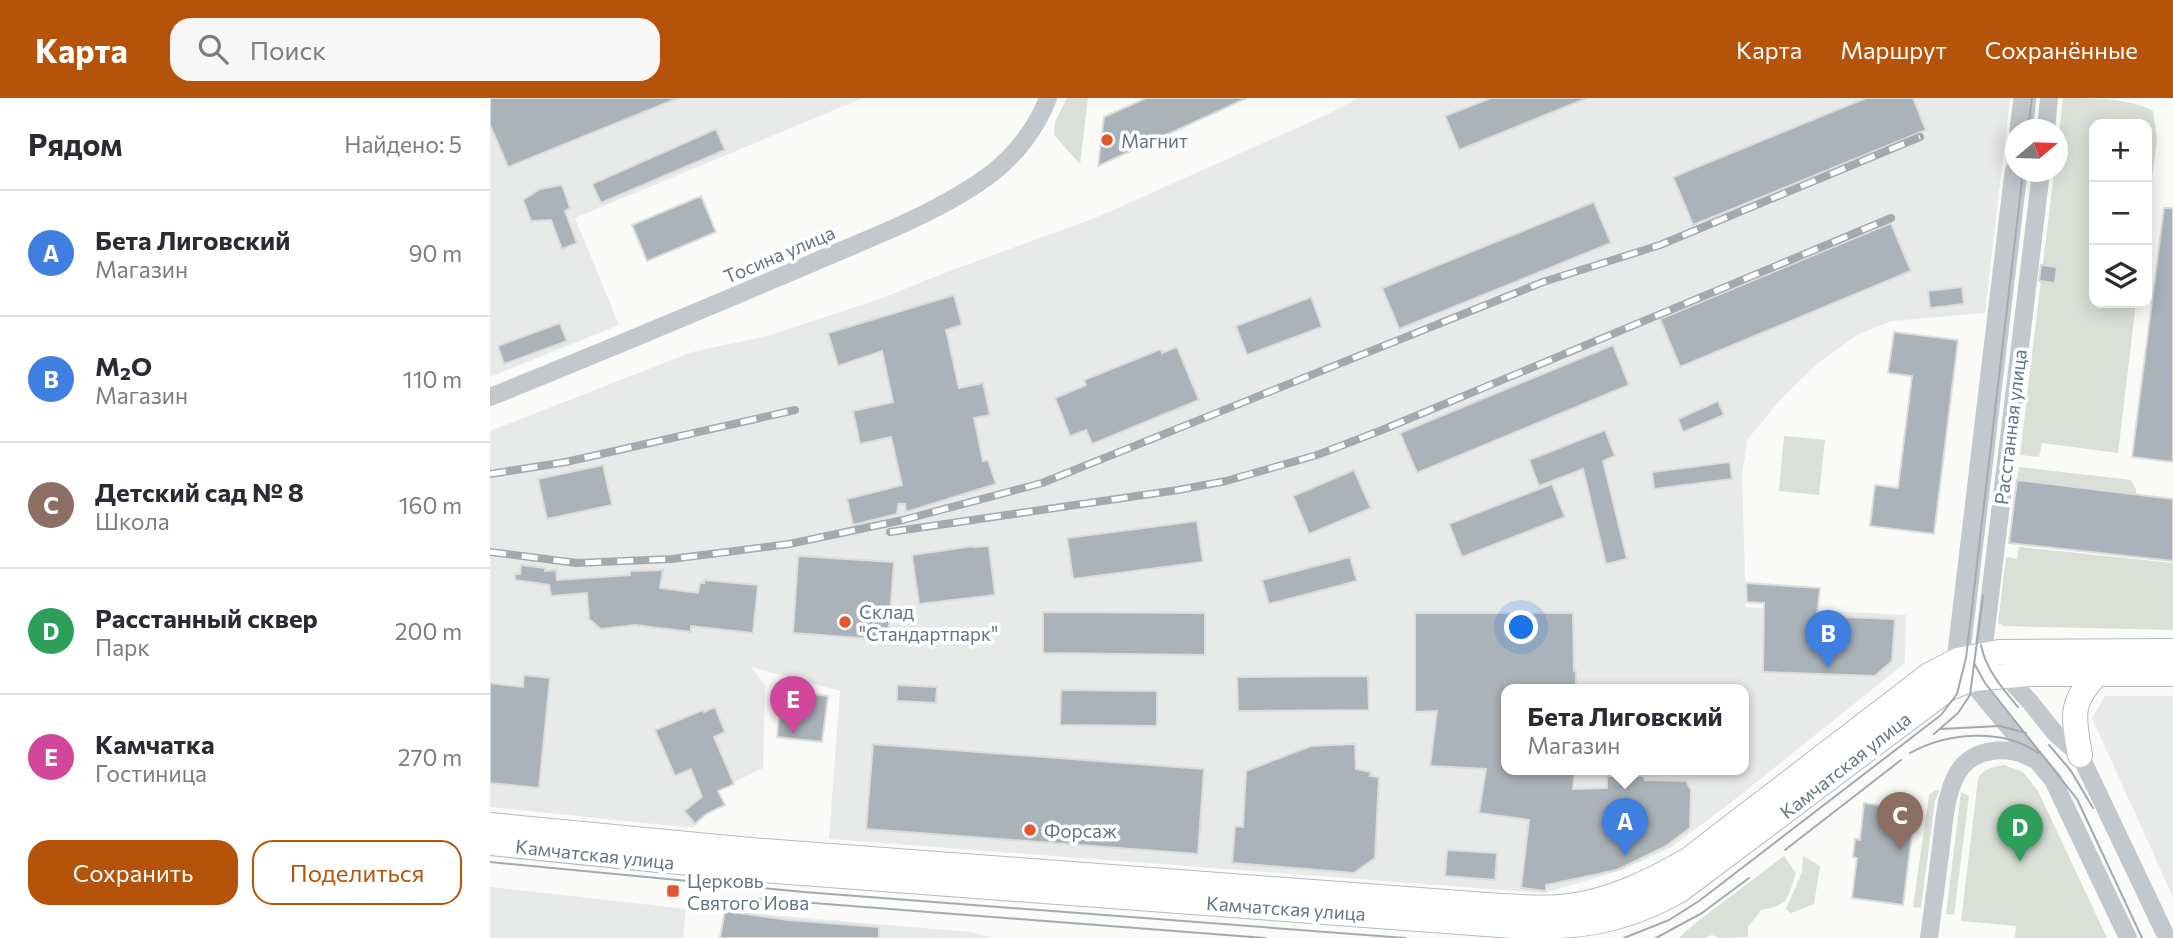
<!DOCTYPE html>
<html lang="ru">
<head>
<meta charset="utf-8">
<style>
	body { margin:0; font-family:Commissioner,sans-serif; background:#f7f7f7; color:#2b2b33 }
	.controls { position:absolute; right:21px; top:21px; display:grid; overflow:hidden; border-radius:14px; box-shadow:0 4px 18px #0003 }
	.controls button { width:63px; height:63px; display:grid; place-items:center; padding:0; border:0; border-bottom:2px solid #e1e1e2; background:#fff; color:#2b2b33; font:35px sans-serif }
	.compass { position:absolute; left:1515px; top:21px; width:63px; height:63px; border-radius:50%; background:#fff; box-shadow:0 4px 18px #0003; rotate:71deg }
	.you { position:absolute; left:1032px; top:530px; width:24px; height:24px; margin:-18px; border:5px solid #fff; border-radius:50%; background:#1a73e8; box-shadow:0 0 0 10px #1a73e833 }
	.badge { display:grid; place-items:center; width:46px; height:46px; border-radius:50%; background:#b45309; color:#fff; font-size:23px; font-weight:700 }
	.pin { position:absolute; translate:-50% -58px; filter:drop-shadow(0 2px 4px #0008) }
	.pin::after { content:''; position:absolute; top:37px; width:24px; height:21px; background:inherit; clip-path:polygon(0 0,100% 0,50% 100%) }
	.popup { position:absolute; left:1011px; top:586px; width:248px; height:91px; box-sizing:border-box; display:grid; place-content:center; border-radius:14px; background:#fff; filter:drop-shadow(0 2px 5px #0005); font-size:23px; white-space:nowrap; color:#7c7c81 }
	.popup b { font-size:26px; color:#2b2b33 }
	.popup::after { content:''; position:absolute; left:50%; top:100%; margin-left:-14px; border:14px solid transparent; border-top-color:#fff }
	.list { margin:0; padding:0; list-style:none }
	h2 { display:flex; justify-content:space-between; align-items:center; height:91px; margin:0; padding:0 28px; font-size:30px }
	h2 small { font-size:23px; font-weight:400; color:#7c7c81 }
	.list li { display:grid; grid-template-columns:46px 1fr auto; gap:21px; align-items:center; box-sizing:border-box; height:126px; padding:0 28px; border-top:2px solid #e1e1e2 }
	.list b { display:block; font-size:26px; white-space:nowrap }
	.list p { margin:0; font-size:23px; white-space:nowrap; color:#7c7c81 }
	.list em { font-size:23px; font-style:normal; color:#7c7c81 }
	.actions { display:flex; gap:14px; padding:21px 28px }
	.actions a { flex:1; padding:16px 0; border:2px solid #b45309; border-radius:21px; text-align:center; font-size:24px; color:#b45309 }
	.actions .main { background:#b45309; color:#fff }
	.icon { flex:none; width:38px; height:38px; fill:none; stroke:currentColor; stroke-width:2; stroke-linecap:round; stroke-linejoin:round }
	.map { position:relative; flex:none; width:1683px; height:840px; overflow:hidden }
	header { display:flex; align-items:center; gap:42px; box-sizing:border-box; height:98px; padding:0 35px; background:#b45309; color:#fff }
	header strong { font-size:33px }
	nav { display:flex; gap:38px; margin-inline-start:auto; font-size:24px }
	.search { width:490px; height:63px; background:#f7f7f7; display:flex; align-items:center; gap:18px; box-sizing:border-box; padding:0 24px; border-radius:21px; color:#7c7c81; font-size:26px }
	main { display:flex }
	aside { flex:1; background:#fff }
	.map>svg:first-child { display:block }
</style>
</head>
<body>
<header>
<strong>Карта</strong>
<div class="search"><svg class="icon" aria-label="search" viewBox="0 0 24 24"><circle cx="10" cy="10" r="6"/><path d="M15 15l6 6"/></svg>Поиск</div>
<nav><a>Карта</a><a>Маршрут</a><a>Сохранённые</a></nav>
</header>
<main>
<aside>
<h2>Рядом<small>Найдено: 5</small></h2>
<ul class="list">
<li><span class="badge" style="background:#3f7fe0">A</span><div><b>Бета Лиговский</b><p>Магазин</p></div><em>90 m</em></li>
<li><span class="badge" style="background:#3f7fe0">B</span><div><b>М₂O</b><p>Магазин</p></div><em>110 m</em></li>
<li><span class="badge" style="background:#8d6e63">C</span><div><b>Детский сад № 8</b><p>Школа</p></div><em>160 m</em></li>
<li><span class="badge" style="background:#2e9e5b">D</span><div><b>Расстанный сквер</b><p>Парк</p></div><em>200 m</em></li>
<li><span class="badge" style="background:#d1479c">E</span><div><b>Камчатка</b><p>Гостиница</p></div><em>270 m</em></li>
</ul>
<div class="actions"><a class="main">Сохранить</a><a>Поделиться</a></div>
</aside>
<div class="map">
<svg width="1683" height="840" viewBox="0 0 1683 840">
	<rect width="100%" height="100%" fill="#fafaf8"/>
	<path fill="#e8e9e9" fill-rule="evenodd" d="M0,0H373L85,120L129,227L0,279Z
		M868,0H1520L1495,215L1402,223L1367,237L1328,265L1290,302L1257,342L1252,380L1256,509L1416,517L1415,565L1239,706L1180,750L1132,772L1054,795L339,741L350,593L261,569L275,587L273,670L228,692L235,707L216,716L205,726L203,730L0,709V333L202,254L277,238L390,201L457,174L610,118L838,16ZM1016,592H1254V672H1016Z
		M1615,598H1683V799L1602,620Z
		M0,789L196,811L193,840H0Z
		M234,813L480,834L505,840H229Z"/>
	<path fill="#dadfd7" d="M577,0H598L590,66L564,37L565,24Z
		M1573,0C1600,0 1641,0 1663,13L1667,41L1657,122V26H1604V205H1646L1628,355L1552,345L1549,359L1530,357L1564,74H1568V46Z
		M1294,338L1335,342L1329,397L1289,393Z
		M1529,369L1641,382L1646,391V396L1527,382Z
		M1529,449L1683,465V532L1514,528L1508,525L1516,459L1527,461Z
		M1514,667L1533,674L1548,693L1617,840H1525L1526,828L1471,823L1488,681C1493,670 1504,669 1514,667Z
		M1449,692L1445,703L1431,810L1423,809L1439,697L1444,693Z
		M1471,694L1479,698L1464,817L1456,816Z
		M1294,758L1306,775C1297,801 1300,807 1271,812L1258,829V839L1230,840L1222,837L1214,840H1189L1204,826Z
		M1313,758L1330,768L1324,806L1301,815L1296,811L1312,774Z"/>
	<path fill="#aab3b9" stroke="#dcdcda" stroke-width="2" d="M0,0H186V1L18,69L0,27Z
		M656,0H757L608,68L614,19Z
		M1001,0H1095V1L969,52L955,18Z
		M1376,0H1423L1436,32L1203,127L1183,79Z
		M226,31L235,52L111,105L102,86Z
		M72,87L80,110L75,113L87,145L72,151L61,122L41,123L33,102L50,91Z
		M211,98L226,134L157,163L142,127Z
		M1104,104L1121,145L909,231L892,190Z
		M1674,110H1683V364L1642,359Z
		M1401,125L1421,173L1190,269L1170,221Z
		M1551,167L1567,169L1565,185L1549,183Z
		M1472,189L1474,206L1440,210L1438,193Z
		M464,197L472,227L456,232L469,290L493,285L500,317L484,320L493,363L498,362L506,386L416,414L415,406H408L407,416L363,427L357,401L412,387L401,339L370,346L363,313L403,304L392,253L348,268L338,235Z
		M821,199L832,229L757,257L746,228Z
		M70,225L77,243L14,266L8,248Z
		M1404,234L1468,242L1444,436L1380,428L1385,387L1408,390L1422,278L1398,275Z
		M1123,247L1139,287L927,375L910,335Z
		M687,249L709,302L602,346L596,332L580,338L565,300L596,287L594,282L671,251L672,255Z
		M1228,303L1234,317L1193,334L1188,321Z
		M1115,332L1125,358L1113,363L1137,461L1116,466L1093,371L1049,388L1039,362Z
		M1240,364L1242,381L1164,391L1162,374Z
		M113,367L122,407L57,421L48,381Z
		M864,372L881,410L819,436L803,398Z
		M1527,382L1683,401V463L1519,445Z
		M1062,386L1075,419L972,459L959,426Z
		M707,423L713,464L583,481L577,440Z
		M483,448V449L499,448L505,497L429,506L422,457Z
		M308,458L404,464L398,542L303,535Z
		M860,459L867,483L779,506L772,482Z
		M31,467L56,470L55,473L66,472L67,482L140,477V473L173,472L170,490L208,495L210,485H214V482L268,487L263,535L201,528V534L145,527L111,531L99,521L97,495L61,498L59,487L25,482V476H30Z
		M1256,485L1330,490L1327,518L1405,521L1402,563L1385,578L1273,574L1274,505L1257,504Z
		M553,514L715,515V557L553,555Z
		M925,515H1083L1084,573H1086V592H1016V672H1085L1083,691L1117,690V678H1153L1155,682L1196,683L1201,692L1200,730L1176,748L1127,772L1056,787V793L1031,790L1039,722L989,715L996,671L940,668L947,613L925,614Z
		M34,577L60,580L49,690L0,685V585L33,589Z
		M878,578L879,612L748,613L747,579Z
		M407,587L447,589L446,605L407,603Z
		M292,592L338,598L332,644L287,639Z
		M571,592L667,593V628L570,627Z
		M225,609L235,634L224,639L244,686L228,693L235,707L216,716L205,726L194,713L212,699L201,671L185,678L165,632L213,612L214,614Z
		M383,646L714,671L708,756L376,731Z
		M865,646L866,671L881,674L880,678L889,679L885,760L864,775L742,765L745,728L753,729L756,673L821,648Z
		M1374,705L1425,712L1413,807L1362,800L1367,760L1363,759L1365,741L1370,742Z
		M957,752L1007,755L1005,782L955,778Z
		M235,813L298,822L389,829V840H230Z"/>
	<g fill="none" stroke-linecap="round" stroke-linejoin="round">
		<g stroke="#b3babf" stroke-width="26">
			<path id="secondary" d="M1590,657C1584,620 1578,606 1607,576
				M0,727L260,752L983,806C1012,808 1042,811 1071,809C1117,805 1158,785 1198,762L1439,577L1468,562L1509,554L1683,553
				M0,745L258,771L1023,828C1086,831 1134,824 1190,792L1459,590L1483,581L1538,576H1683"/>
		</g>
		<path stroke="#c3c8cc" stroke-width="18" d="M1556,32L1559,0
			M0,299C107,256 214,211 320,166C379,140 449,115 501,76C526,57 547,29 558,0
			M1488,566L1493,556L1551,74
			M1511,572L1541,605L1565,635L1590,657L1677,840
			M1475,573L1492,597L1563,682L1638,840
			M1439,840C1443,810 1447,779 1451,749C1454,725 1455,698 1467,676C1482,649 1519,647 1543,661"/>
		<path stroke="#c3c8cc" stroke-width="23" d="M1531,32L1535,0
			M1468,562L1526,74"/>
		<use href="#secondary" stroke="#fff" stroke-width="24"/>
		<path stroke="#a2aab0" stroke-width="2" d="M1538,32L1542,0
			M1491,547C1496,572 1512,590 1528,609
			M1484,565L1495,585L1587,701L1652,840
			M1450,631L1510,628L1536,635
			M1444,636L1468,615L1480,597L1493,498
			M1559,647L1581,673L1603,710
			M1420,655C1456,635 1512,629 1548,655
			M1295,752L1411,662
			M0,764L314,794L915,840
			M258,800L775,840
			M1134,840L1179,822L1209,803L1451,617L1467,596L1476,560L1533,74
			M1166,840L1212,815L1259,780"/>
		<g stroke="#a2aab0" stroke-width="8">
			<path id="rail" d="M0,376L76,364L305,312
				M400,434L688,392L736,383L827,357L892,332L1401,120
				M0,454L87,465L181,461L299,446L413,422L552,385L1053,184L1170,147L1430,39"/>
		</g>
		<use href="#rail" stroke="#fff" stroke-width="5" stroke-dasharray="16" stroke-linecap="butt"/>
	</g>
	<g fill="#e4572e" stroke="#fff" stroke-width="2.5">
		<circle cx="617" cy="42" r="7"/>
		<circle cx="355" cy="524" r="7"/>
		<circle cx="540" cy="732" r="7"/>
		<rect x="176" y="786" width="14" height="14" rx="3.5"/>
	</g>
	<g text-anchor="middle" dominant-baseline="central" stroke-width="7" stroke-linejoin="round" paint-order="stroke">
		<g font-size="19" fill="#657683" stroke="#fff" text-anchor="start">
			<text x="631" y="42">Магнит</text>
			<text x="369" y="513">Склад<tspan x="369" dy="22">"Стандартпарк"</tspan></text>
			<text x="554" y="732">Форсаж</text>
			<text x="197" y="782">Церковь<tspan x="197" dy="22">Святого Иова</tspan></text>
		</g>
		<g font-size="19" fill="#657683" stroke="#fff">
			<text transform="translate(289 156) rotate(-23)">Тосина улица</text>
			<text transform="translate(1520 329) rotate(-83)">Расстанная улица</text>
			<text transform="translate(1355 667) rotate(-38)">Камчатская улица</text>
			<text transform="translate(105 756) rotate(6)">Камчатская улица</text>
			<text transform="translate(796 810) rotate(4)">Камчатская улица</text>
		</g>
	</g>
</svg>
<div class="controls">
<button>+</button>
<button>−</button>
<button><svg class="icon" aria-label="layers" viewBox="0 0 24 24"><path d="M12 4l9 5-9 5-9-5zM3 14l9 5 9-5"/></svg></button>
</div>
<svg class="compass" viewBox="-18 -18 36 36"><path d="M0-13l5 13h-10z" fill="#e53935"/><path d="M0 13l5-13h-10z" fill="#7c7c81"/></svg>
<div class="you"></div>
<div class="pin badge" style="left:1135px;top:758px;background:#3f7fe0">A</div>
<div class="popup"><b>Бета Лиговский</b>Магазин</div>
<div class="pin badge" style="left:1338px;top:570px;background:#3f7fe0">B</div>
<div class="pin badge" style="left:1410px;top:752px;background:#8d6e63">C</div>
<div class="pin badge" style="left:1530px;top:764px;background:#2e9e5b">D</div>
<div class="pin badge" style="left:303px;top:636px;background:#d1479c">E</div>
</div>
</main>
</body>
</html>
